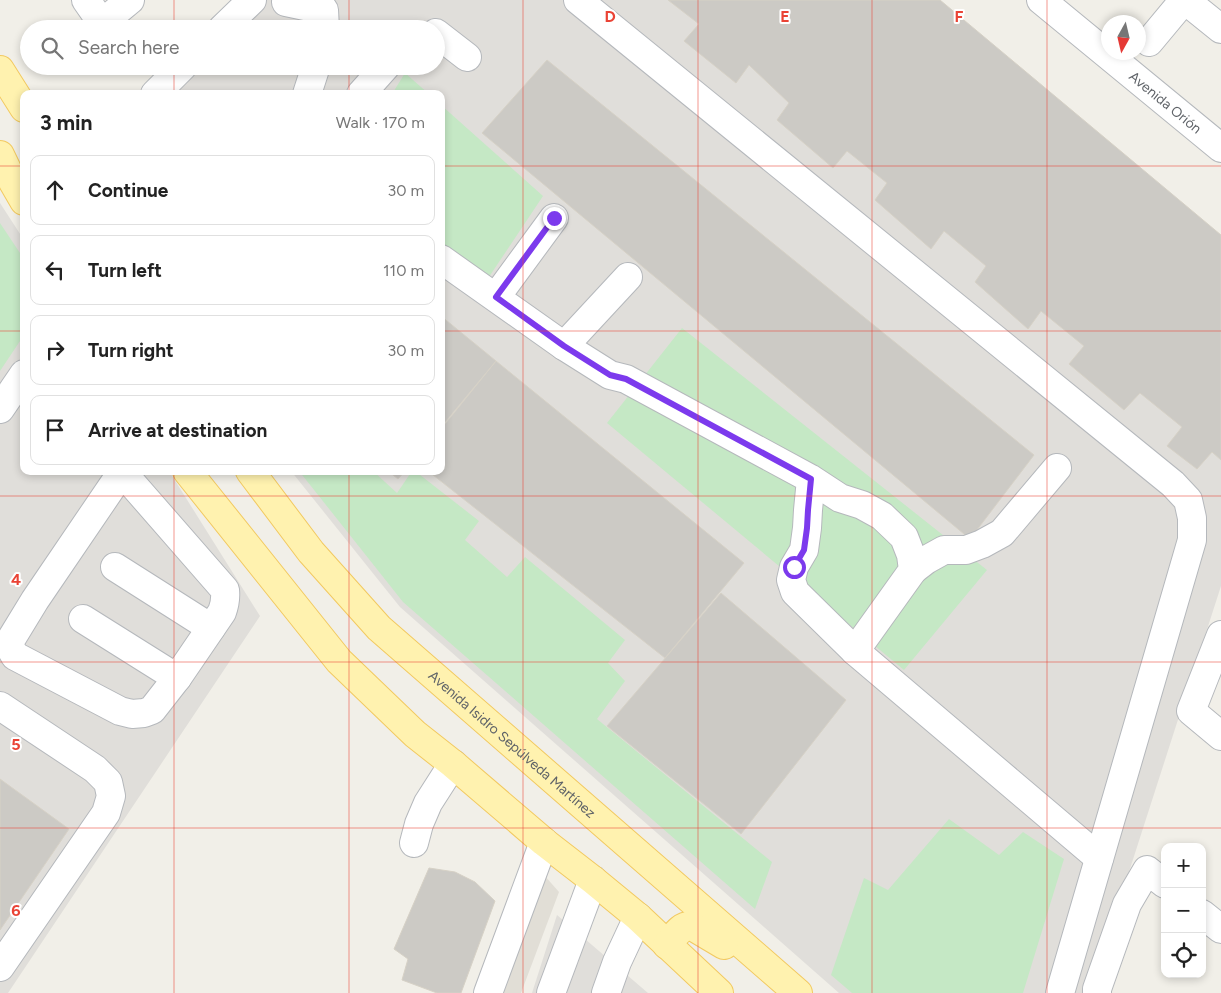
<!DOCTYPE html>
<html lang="en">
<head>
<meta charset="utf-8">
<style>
	body { margin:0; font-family:Figtree,sans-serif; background:#f6f6f6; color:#222 }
	.controls { position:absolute; right:15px; bottom:15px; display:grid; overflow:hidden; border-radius:10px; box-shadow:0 2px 8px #0003 }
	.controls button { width:45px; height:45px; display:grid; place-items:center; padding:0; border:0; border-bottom:1px solid #e0e0e0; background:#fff; color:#222; font:25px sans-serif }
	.compass { position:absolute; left:1101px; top:15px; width:45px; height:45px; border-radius:50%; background:#fff; box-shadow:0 2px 8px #0003; rotate:188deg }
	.stop { position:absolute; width:15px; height:15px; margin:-11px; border:4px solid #7c3aed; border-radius:50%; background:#fff }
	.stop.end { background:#7c3aed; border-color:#fff; box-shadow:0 1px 5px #0008 }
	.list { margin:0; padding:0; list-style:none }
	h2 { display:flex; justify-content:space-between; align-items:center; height:65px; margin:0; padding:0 20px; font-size:21px }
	h2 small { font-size:16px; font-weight:400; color:#767676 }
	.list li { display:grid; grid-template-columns:32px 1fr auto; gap:15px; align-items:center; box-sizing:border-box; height:70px; margin:0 10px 10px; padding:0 10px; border:1px solid #e0e0e0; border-radius:10px }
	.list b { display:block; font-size:19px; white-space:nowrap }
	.list em { font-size:16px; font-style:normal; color:#767676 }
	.icon { flex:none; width:28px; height:28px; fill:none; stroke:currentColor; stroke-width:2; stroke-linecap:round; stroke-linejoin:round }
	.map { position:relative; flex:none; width:1221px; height:993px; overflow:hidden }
	.search { position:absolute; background:#fff; box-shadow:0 2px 8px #0003; left:20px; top:20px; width:425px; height:55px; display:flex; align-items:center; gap:12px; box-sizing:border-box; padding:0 18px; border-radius:28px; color:#767676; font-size:19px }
	.panel { position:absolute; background:#fff; box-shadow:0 2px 8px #0003; left:20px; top:90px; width:425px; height:385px; border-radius:10px }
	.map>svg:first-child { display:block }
</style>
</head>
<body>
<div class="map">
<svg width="1221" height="993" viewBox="0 0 1221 993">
	<rect width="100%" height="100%" fill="#f1efe8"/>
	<path fill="#e0deda" d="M260,0H933L1221,237V586L1090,993H839L400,607L291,471H441V94H145L179,66H436V29H225Z
		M0,203L24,240V471H169L260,616L8,993H0Z
		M557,915L648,993H532Z"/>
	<path fill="#e1ded6" d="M529,858L559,892L521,993H479Z"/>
	<path fill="#c5e8c5" d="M405,73L429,94H392Z
		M441,105L543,196L487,280L441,247Z
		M0,223L24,259V335L0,371Z
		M682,328L987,570L904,670L607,423Z
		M299,471H373L397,493L412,471H415L479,521L465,540L507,577L525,557L625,640L608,663L625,681L597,719L772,862L755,909L403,602Z
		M949,819L999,855L1023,832L1064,859L1023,993H852L831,975L864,878L888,890Z"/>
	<path fill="#cccac5" stroke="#d6d1c6" d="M668,0H940L1221,235V460L1212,452L1197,469L1167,446L1182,427L1140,393L1124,410L1069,364L1084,346L1041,311L1028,329L975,282L986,266L944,231L931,249L875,200L887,183L847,151L833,168L777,120L789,103L749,65L736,83L684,41L699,24Z
		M547,60L1034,455L970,539L482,133Z
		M441,316L496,361L441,427Z
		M496,361L744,563L665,658L428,471H441V429Z
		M388,471H405L398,479Z
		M721,593L846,700L741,834L607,726Z
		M0,779L69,829L0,930Z
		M429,868L455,872L475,882L495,901L461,993H437L402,980L408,959L394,949Z"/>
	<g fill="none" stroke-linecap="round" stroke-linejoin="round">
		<g stroke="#b5b8bc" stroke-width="30">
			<g id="minor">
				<path d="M86,0L102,23"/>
				<path d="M578,0L1173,484L1188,500L1192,518V540L1060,993"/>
				<path id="s1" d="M1041,0L1221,148"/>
				<path d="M1185,0L1221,29"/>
				<path d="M286,2L324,10L325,29"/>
				<path d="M95,29L130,0"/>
				<path d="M222,29L252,0"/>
				<path d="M436,33L467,57"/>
				<path d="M1149,42L1184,0"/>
				<path d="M155,94L183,66"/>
				<path d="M307,94L316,66"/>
				<path d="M361,94L386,66"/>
				<path d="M441,259L564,346L610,375L626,379L811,479L840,498L862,505L882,516L904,537L911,555L913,570L855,651L795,592L791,580L794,567L804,550L807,528L808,510L811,479"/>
				<path d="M496,297L554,218"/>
				<path d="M564,346L628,277"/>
				<path d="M0,409L24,374"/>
				<path d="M122,472L225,590C226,599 225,604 222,612L177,678L152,710L144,713L132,714L120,711L15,656L11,649L10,641L35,600Z"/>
				<path d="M115,567L211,628"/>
				<path d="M913,570L926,560L944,550H966L982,544L1002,533L1057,468"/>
				<path d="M83,619L177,678"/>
				<path d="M1221,635L1191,711L1221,736"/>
				<path d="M855,651L1099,858"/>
				<path d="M0,706L95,769L108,782L111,796L106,813L0,967"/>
				<path d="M414,843L419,824L428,803L453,764"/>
				<path d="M1202,914L1221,929"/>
				<path d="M488,993L544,842"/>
				<path d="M551,993L593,880"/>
				<path d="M606,993L617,962L638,917"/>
				<path d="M1097,993V989L1127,904L1147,870L1165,884"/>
			</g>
		</g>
		<g stroke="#f2c960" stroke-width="30">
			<g id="major">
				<path d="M0,70L24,108"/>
				<path d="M0,155L13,182L24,201"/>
				<path d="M187,471L339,661L415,734L453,764L544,842L593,880L638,917L719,993"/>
				<path id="s2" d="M250,471L311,552L379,628L798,993"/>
				<path d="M667,945C674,937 681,924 692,926L724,945"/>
			</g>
		</g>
		<use href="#minor" stroke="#fff" stroke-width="28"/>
		<use href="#major" stroke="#fff2af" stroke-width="28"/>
	</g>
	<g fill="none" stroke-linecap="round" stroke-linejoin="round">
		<path stroke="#7c3aed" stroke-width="6" d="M554,218L496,297L564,346L610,375L626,379L811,479L808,510L807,528L804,550L794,567"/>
	</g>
	<path fill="none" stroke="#ea4335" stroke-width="1" stroke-opacity="0.55" d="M174,0V29M349,0V29M523,0V993M698,0V993M872,0V993M1047,0V993M174,66V94M349,66V94M0,166H24M441,166H1221M0,331H24M441,331H1221M174,471V993M349,471V993M0,496H1221M0,662H1221M0,828H1221"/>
	<g text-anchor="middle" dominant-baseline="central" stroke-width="4" stroke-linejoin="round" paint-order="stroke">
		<g font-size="14" fill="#5f6368" stroke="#fff">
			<text stroke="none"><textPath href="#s1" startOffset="161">Avenida Orión</textPath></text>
			<text stroke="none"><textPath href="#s2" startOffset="380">Avenida Isidro Sepúlveda Martínez</textPath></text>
		</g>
	</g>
	<g font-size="16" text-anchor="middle" font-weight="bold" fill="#ea4335" stroke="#fff" stroke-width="4" stroke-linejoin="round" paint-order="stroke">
		<text x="610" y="22">D</text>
		<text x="785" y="22">E</text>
		<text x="959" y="22">F</text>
		<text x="16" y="585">4</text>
		<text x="16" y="750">5</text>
		<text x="16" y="916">6</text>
	</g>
</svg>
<div class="controls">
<button>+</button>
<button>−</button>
<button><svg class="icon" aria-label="locate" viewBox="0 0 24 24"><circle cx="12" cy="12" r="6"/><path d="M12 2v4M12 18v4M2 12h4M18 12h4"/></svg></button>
</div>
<svg class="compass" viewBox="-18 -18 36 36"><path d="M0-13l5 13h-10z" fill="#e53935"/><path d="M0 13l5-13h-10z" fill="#767676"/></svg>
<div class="stop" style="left:794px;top:567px"></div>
<div class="stop end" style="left:554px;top:218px"></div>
<div class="search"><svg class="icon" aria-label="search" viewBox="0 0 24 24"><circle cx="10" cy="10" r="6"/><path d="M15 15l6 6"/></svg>Search here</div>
<section class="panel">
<h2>3 min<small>Walk · 170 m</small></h2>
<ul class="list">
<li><svg class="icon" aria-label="ahead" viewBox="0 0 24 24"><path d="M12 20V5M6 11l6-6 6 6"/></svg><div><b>Continue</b></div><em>30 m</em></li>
<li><svg class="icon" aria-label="left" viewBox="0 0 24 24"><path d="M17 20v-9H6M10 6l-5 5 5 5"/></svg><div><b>Turn left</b></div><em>110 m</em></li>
<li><svg class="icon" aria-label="right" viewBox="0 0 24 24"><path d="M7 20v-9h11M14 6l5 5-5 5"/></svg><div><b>Turn right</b></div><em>30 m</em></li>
<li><svg class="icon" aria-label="arrive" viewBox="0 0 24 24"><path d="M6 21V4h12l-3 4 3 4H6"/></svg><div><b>Arrive at destination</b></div></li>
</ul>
</section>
</div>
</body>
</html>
